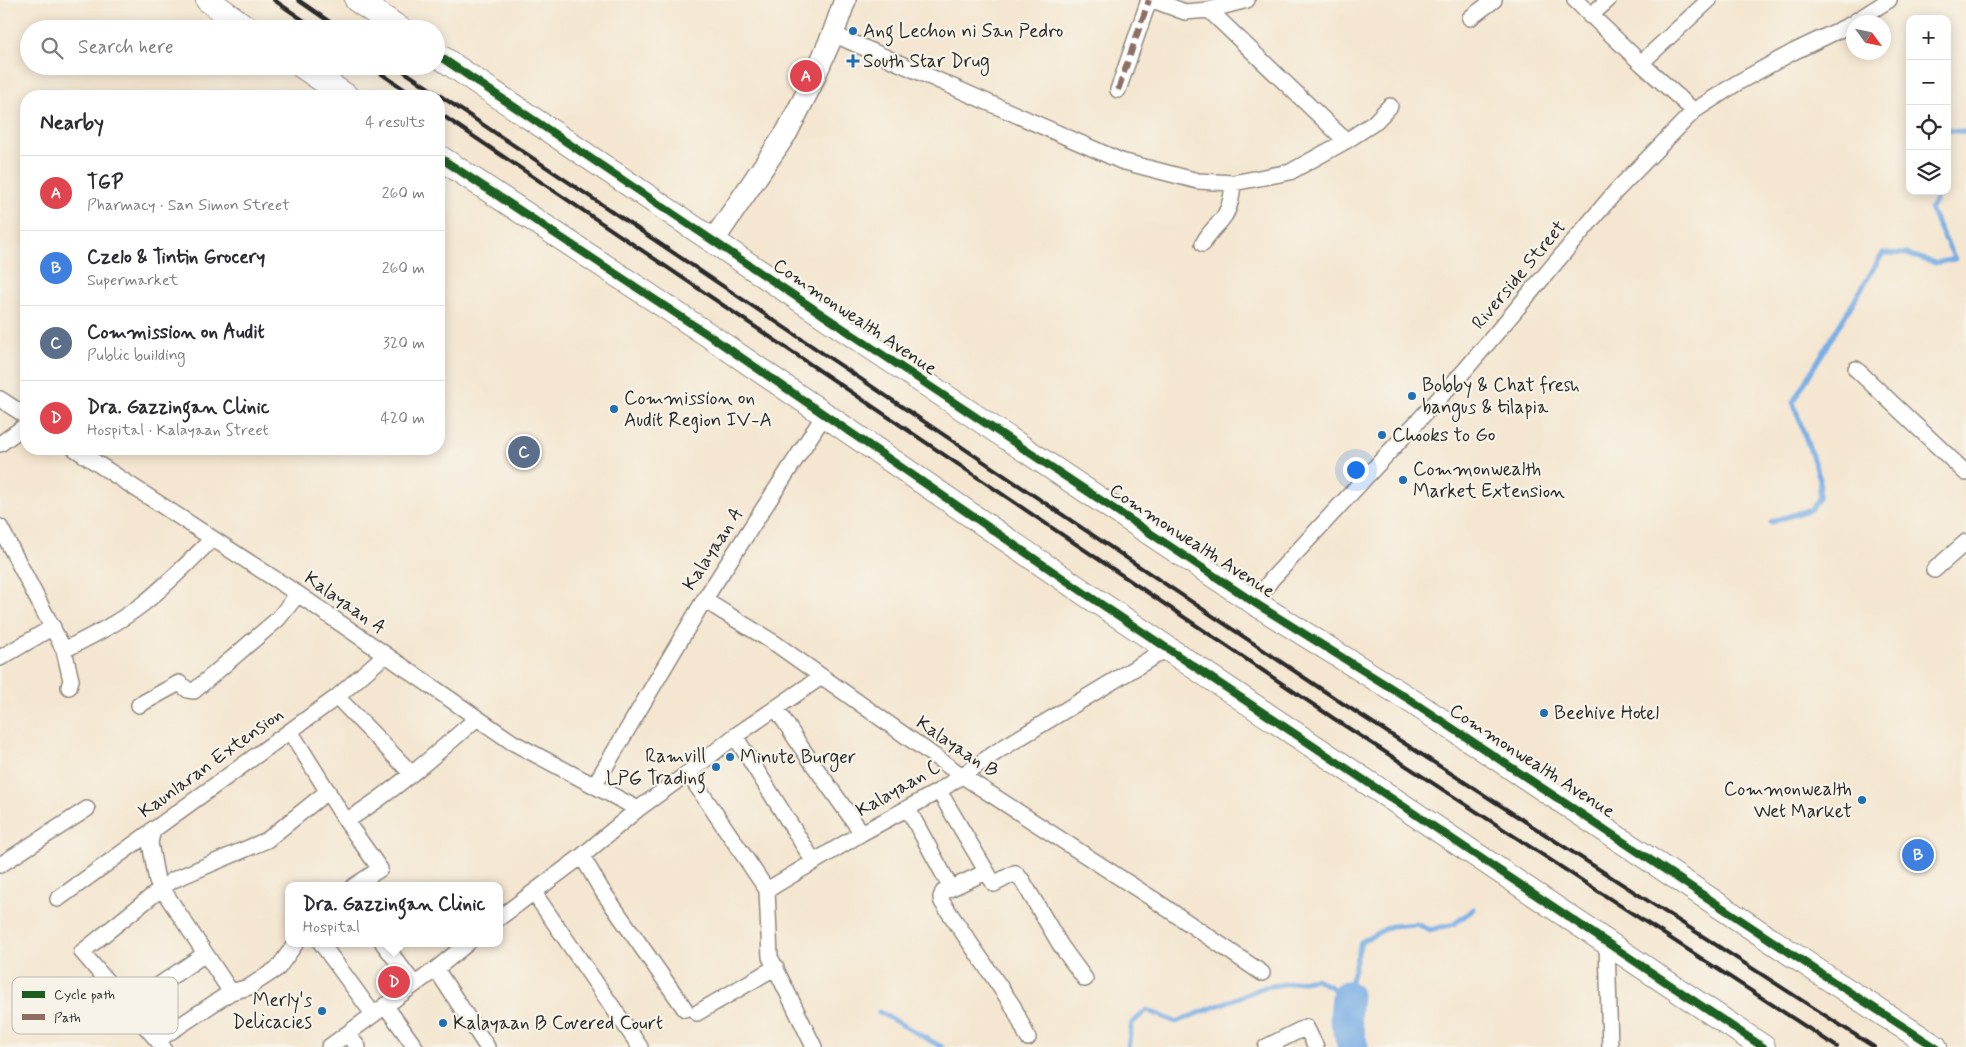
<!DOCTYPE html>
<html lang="en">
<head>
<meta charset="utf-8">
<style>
	body { margin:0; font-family:Mynerve,sans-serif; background:#f7f7f7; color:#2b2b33 }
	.controls { position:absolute; right:15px; top:15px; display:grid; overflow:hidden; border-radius:10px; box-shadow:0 2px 12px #0003 }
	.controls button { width:45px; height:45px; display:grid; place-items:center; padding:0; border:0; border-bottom:1px solid #e1e1e2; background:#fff; color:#2b2b33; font:25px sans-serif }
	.compass { position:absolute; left:1846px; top:15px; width:45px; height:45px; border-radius:50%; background:#fff; box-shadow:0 2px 12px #0003; rotate:123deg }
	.you { position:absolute; left:1355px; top:469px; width:18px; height:18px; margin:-12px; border:4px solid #fff; border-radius:50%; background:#1a73e8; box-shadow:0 0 0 8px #1a73e833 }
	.badge { display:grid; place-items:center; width:32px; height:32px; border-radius:50%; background:#ea580c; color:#fff; font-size:16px; font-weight:700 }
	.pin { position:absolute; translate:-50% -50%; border:2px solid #fff; box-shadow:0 1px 5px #0006 }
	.popup { position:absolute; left:285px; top:882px; width:218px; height:65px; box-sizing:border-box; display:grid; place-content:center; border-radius:10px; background:#fff; filter:drop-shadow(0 1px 4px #0005); font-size:16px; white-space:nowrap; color:#7c7c81 }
	.popup b { font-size:19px; color:#2b2b33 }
	.popup::after { content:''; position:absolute; left:50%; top:100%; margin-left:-10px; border:10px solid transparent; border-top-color:#fff }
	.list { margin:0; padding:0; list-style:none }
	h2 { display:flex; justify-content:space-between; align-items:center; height:65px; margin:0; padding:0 20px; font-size:21px }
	h2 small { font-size:16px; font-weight:400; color:#7c7c81 }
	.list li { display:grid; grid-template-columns:32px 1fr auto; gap:15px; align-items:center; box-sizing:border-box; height:75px; padding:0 20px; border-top:1px solid #e1e1e2 }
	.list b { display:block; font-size:19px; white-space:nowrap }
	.list p { margin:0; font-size:16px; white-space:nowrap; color:#7c7c81 }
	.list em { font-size:16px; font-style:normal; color:#7c7c81 }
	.icon { flex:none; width:28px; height:28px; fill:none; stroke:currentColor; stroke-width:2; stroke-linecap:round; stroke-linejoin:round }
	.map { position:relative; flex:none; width:1966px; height:1047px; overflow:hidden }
	.search { position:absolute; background:#fff; box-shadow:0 2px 12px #0003; left:20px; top:20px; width:425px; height:55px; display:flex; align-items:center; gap:12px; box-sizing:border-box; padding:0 18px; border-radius:28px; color:#7c7c81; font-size:19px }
	.panel { position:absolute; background:#fff; box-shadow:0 2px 12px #0003; left:20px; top:90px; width:425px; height:365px; border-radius:20px }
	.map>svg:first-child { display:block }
</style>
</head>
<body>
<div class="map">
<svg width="1966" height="1047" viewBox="0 0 1966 1047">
	<rect width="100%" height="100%" fill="#f7f3e8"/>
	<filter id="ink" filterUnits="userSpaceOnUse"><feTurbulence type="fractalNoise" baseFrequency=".02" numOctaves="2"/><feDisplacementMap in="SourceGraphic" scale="10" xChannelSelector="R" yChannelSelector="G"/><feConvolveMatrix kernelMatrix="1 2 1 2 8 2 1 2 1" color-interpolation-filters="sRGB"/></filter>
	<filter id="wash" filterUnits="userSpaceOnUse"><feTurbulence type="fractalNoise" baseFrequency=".0096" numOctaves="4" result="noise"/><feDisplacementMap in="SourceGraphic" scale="20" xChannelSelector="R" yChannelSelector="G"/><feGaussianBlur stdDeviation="1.12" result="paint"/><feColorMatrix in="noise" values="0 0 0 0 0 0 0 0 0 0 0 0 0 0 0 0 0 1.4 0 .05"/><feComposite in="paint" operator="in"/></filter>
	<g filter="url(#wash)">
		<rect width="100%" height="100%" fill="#f4e6d0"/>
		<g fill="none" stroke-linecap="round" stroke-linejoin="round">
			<path stroke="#78ade5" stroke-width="5" d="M1947,130L1966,132
				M1771,522L1812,509L1819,498L1820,479L1793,402L1883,253L1907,254L1935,263L1955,259L1930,209L1939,195L1938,191
				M879,1012L942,1047
				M1128,1047L1132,1023L1147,1010L1176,1022L1265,987L1316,979L1347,996L1361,942L1391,926L1416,924L1430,930L1454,924L1474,909"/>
			<path stroke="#78ade5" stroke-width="31" d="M1347,996L1345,1018L1353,1047"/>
		</g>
	</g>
	<g filter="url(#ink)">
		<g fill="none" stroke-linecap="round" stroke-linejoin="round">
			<g stroke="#90887e" stroke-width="18">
				<path id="street" d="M1153,0L1185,12L1209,10L1247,0
					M1575,0L1641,63L1694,111
					M1209,10L1346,141
					M1590,16L1608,0
					M1470,18L1494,0
					M1854,22L1889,0
					M833,34L1121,161L1198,181L1233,183L1290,172L1346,141L1374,123L1390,106
					M1641,63L1709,0
					M1118,90L1149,0
					M1203,244C1208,232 1218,226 1225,215C1231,205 1232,194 1233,183
					M1856,369L1966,473
					M0,399L26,416
					M0,444L26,425
					M75,449L298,594L512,742L638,809
					M0,527L64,650L71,680L69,687
					M1934,570L1966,542
					M704,600L776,644L961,775L1153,899L1262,973
					M1255,603L1271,580L1465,370L1616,191L1694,111L1737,83L1793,52L1854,23
					M64,650C92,636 120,622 144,603C169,583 190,561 212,539
					M0,658L53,627
					M337,697L412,774
					M139,705L179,683L188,690L194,691L278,619L298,594
					M776,708L801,747L862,833
					M290,731L346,821L380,869L354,886
					M735,736L814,862
					M688,773L767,890
					M594,786L704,600L825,414
					M939,791L994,884L1015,873L1022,880L1061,946L1085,979
					M908,809L951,888
					M346,821C393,792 434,756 476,719
					M153,829L150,843L157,881L231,992
					M582,856L601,889L685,1009
					M0,865L87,809
					M986,872L943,892L941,897L942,902L1013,1006L1028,1038
					M767,890L862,833L939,791L1001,749L1168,648
					M767,890L770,957L814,1047
					M534,893L640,1047
					M58,899L337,697L385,655
					M499,918L582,856L638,809L688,773L735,736L821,677
					M321,943L373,1014
					M383,943L414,984
					M1607,944L1610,1047
					M436,969L487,1047
					M385,1005L415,1047
					M128,1006L205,954
					M697,1013L776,967
					M347,1034L358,1047
					M158,1040L231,992L249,987L278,968L296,943
					M163,1047L82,952L162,888L173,880L267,840L328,791
					M329,1047L436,969L468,943
					M1266,1047L1306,1027L1316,1047"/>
			</g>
			<g stroke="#90887e" stroke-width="24">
				<path id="secondary" d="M713,241L787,132L810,87L833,34L845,0"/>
			</g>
			<g stroke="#90887e" stroke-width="26">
				<path id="primary" d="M208,0L248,29
					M357,0L400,29
					M436,54L832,321L1255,603L1407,698L1837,984L1935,1047
					M302,66L346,96
					M439,157L710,336L1083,592L1763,1047"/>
			</g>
			<use href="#street" stroke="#fff" stroke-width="15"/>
			<use href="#secondary" stroke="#fff" stroke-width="21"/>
			<use href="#primary" stroke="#fff" stroke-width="24"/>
			<path stroke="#2b2b2b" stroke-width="4" d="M274,0L316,29
				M298,0L340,29
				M370,66L414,96
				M396,66L1342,703L1874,1047
				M439,113L1333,718L1837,1047"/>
			<path stroke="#8d6e63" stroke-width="6" stroke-dasharray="12 6" stroke-linecap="butt" d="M1118,90L1149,0"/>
			<g stroke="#f7f3e8" stroke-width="11">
				<path id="cycleway" d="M436,54L832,321L1255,603L1407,698L1837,984L1935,1047
					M439,157L710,336L1083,592L1763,1047"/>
			</g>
			<use href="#cycleway" stroke="#1b5e20" stroke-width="8"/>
		</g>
	</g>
	<g fill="#1f6fb2" stroke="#f7f3e8" stroke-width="2">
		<circle cx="853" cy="31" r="5"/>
		<path d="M850.5 53.5h5v5h5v5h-5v5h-5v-5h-5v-5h5z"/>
		<circle cx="1412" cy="396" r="5"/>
		<circle cx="614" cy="409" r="5"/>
		<circle cx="1382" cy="435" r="5"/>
		<circle cx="1403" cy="480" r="5"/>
		<circle cx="1544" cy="713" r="5"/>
		<circle cx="730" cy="757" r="5"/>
		<circle cx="716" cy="767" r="5"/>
		<circle cx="1862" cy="800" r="5"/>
		<circle cx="322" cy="1011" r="5"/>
		<circle cx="443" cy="1023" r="5"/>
	</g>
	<g text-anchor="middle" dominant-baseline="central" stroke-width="4.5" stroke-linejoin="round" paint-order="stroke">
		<g font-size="19" fill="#2b2b2b" stroke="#f7f3e8" text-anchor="start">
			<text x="863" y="31">Ang Lechon ni San Pedro</text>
			<text x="863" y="61">South Star Drug</text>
			<text x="1422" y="385">Bobby &amp; Chat fresh<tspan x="1422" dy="22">bangus &amp; tilapia</tspan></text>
			<text x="624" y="398">Commission on<tspan x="624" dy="22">Audit Region IV-A</tspan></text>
			<text x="1392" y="435">Chooks to Go</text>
			<text x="1413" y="469">Commonwealth<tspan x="1413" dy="22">Market Extension</tspan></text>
			<text x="1554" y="713">Beehive Hotel</text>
			<text x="706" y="756" text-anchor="end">Ramvill<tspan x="706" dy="22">LPG Trading</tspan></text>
			<text x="740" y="757">Minute Burger</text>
			<text x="1852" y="789" text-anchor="end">Commonwealth<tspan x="1852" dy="22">Wet Market</tspan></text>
			<text x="312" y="1000" text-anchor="end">Merly's<tspan x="312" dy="22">Delicacies</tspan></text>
			<text x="453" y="1023">Kalayaan B Covered Court</text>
		</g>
		<g font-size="19" fill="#2b2b2b" stroke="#f7f3e8">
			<text transform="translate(1519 275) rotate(-50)">Riverside Street</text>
			<text transform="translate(855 317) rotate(34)">Commonwealth Avenue</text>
			<text transform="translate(1192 541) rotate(33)">Commonwealth Avenue</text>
			<text transform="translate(713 549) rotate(-57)">Kalayaan A</text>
			<text transform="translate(345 603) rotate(35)">Kalayaan A</text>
			<text transform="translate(957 747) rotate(34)">Kalayaan B</text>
			<text transform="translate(1532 761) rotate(33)">Commonwealth Avenue</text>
			<text transform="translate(211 763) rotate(-36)">Kaunlaran Extension</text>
			<text transform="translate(898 789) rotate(-30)">Kalayaan C</text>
		</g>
	</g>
	<rect x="12" y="977" width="166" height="57" rx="8" fill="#f7f3e8" stroke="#bab7af" stroke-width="1"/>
	<rect x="22" y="991" width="23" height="7" fill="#1b5e20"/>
	<rect x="22" y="1014" width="23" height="6" fill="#8d6e63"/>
	<g font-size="14" fill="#2b2b2b">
		<text x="54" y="999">Cycle path</text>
		<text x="54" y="1022">Path</text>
	</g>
</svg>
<div class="controls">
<button>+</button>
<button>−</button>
<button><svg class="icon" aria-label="locate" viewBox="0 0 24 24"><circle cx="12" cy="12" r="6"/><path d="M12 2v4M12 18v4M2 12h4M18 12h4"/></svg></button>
<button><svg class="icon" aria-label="layers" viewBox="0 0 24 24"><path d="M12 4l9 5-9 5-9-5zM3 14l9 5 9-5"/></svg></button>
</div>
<svg class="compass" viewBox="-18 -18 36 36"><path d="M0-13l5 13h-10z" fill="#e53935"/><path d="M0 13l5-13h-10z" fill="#7c7c81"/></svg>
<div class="you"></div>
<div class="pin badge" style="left:806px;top:76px;background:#e0444e">A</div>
<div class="pin badge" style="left:1918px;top:855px;background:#3f7fe0">B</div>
<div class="pin badge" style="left:524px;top:452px;background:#5c6f8a">C</div>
<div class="pin badge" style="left:394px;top:982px;background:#e0444e">D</div>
<div class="popup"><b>Dra. Gazzingan Clinic</b>Hospital</div>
<div class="search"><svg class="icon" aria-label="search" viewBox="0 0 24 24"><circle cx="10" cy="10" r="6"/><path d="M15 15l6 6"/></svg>Search here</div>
<section class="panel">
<h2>Nearby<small>4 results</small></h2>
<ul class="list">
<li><span class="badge" style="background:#e0444e">A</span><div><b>TGP</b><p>Pharmacy · San Simon Street</p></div><em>260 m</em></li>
<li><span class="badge" style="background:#3f7fe0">B</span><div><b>Czelo &amp; Tintin Grocery</b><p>Supermarket</p></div><em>260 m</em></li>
<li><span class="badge" style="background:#5c6f8a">C</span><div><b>Commission on Audit</b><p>Public building</p></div><em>320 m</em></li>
<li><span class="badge" style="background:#e0444e">D</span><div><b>Dra. Gazzingan Clinic</b><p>Hospital · Kalayaan Street</p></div><em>420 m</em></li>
</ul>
</section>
</div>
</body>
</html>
